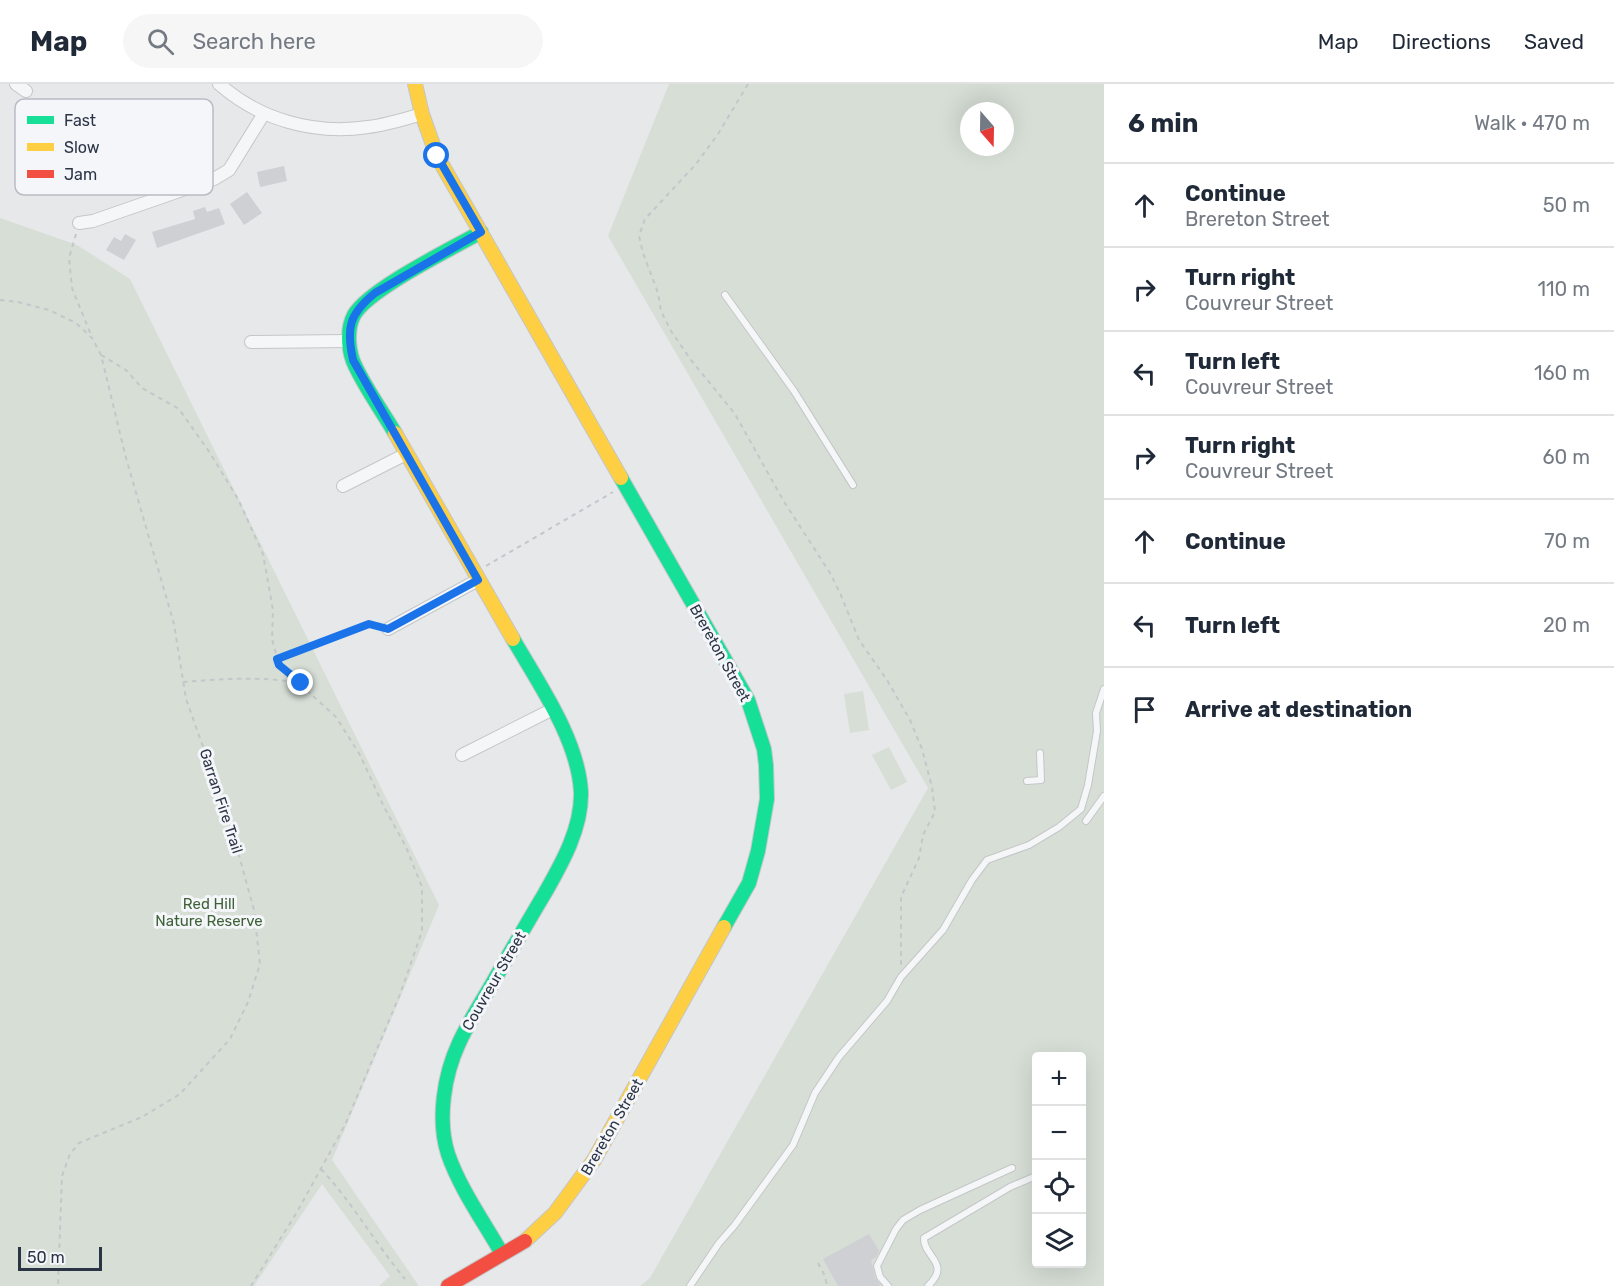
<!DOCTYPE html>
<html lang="en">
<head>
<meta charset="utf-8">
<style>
	body { margin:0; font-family:Rubik,sans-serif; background:#f6f6f7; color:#1f2937 }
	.controls { position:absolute; right:18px; bottom:18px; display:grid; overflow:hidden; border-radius:6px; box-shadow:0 6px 24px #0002 }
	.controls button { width:54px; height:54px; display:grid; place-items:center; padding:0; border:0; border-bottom:2px solid #e0e1e3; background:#fff; color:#1f2937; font:30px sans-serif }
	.compass { position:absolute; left:960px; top:18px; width:54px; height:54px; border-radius:50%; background:#fff; box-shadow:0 6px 24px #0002; rotate:160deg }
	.scale { position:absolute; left:18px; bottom:15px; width:84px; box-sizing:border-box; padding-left:6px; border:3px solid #2b3445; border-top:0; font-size:16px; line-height:21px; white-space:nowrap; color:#2b3445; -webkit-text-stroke:4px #f4f6f9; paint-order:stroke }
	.stop { position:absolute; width:18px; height:18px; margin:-14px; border:4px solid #1a73e8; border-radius:50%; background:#fff }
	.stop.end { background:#1a73e8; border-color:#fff; box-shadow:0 2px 6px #0008 }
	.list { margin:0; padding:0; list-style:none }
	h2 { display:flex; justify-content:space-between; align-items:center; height:78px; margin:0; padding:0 24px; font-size:26px }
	h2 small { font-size:20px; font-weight:400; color:#747a83 }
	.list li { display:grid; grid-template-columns:39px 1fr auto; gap:18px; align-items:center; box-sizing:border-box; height:84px; padding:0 24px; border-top:2px solid #e0e1e3 }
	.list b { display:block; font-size:22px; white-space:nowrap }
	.list p { margin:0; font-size:20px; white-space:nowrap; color:#747a83 }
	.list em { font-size:20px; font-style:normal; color:#747a83 }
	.icon { flex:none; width:33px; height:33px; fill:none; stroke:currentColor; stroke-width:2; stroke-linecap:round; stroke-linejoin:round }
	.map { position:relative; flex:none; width:1104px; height:1202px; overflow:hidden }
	header { display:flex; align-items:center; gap:36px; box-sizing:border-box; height:84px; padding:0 30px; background:#fff; border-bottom:2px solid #e0e1e3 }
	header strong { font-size:28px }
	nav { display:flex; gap:33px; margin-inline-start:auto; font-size:21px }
	.search { width:420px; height:54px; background:#f6f6f7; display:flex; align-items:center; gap:15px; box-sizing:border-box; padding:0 21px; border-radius:33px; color:#747a83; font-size:22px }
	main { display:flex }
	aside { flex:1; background:#fff }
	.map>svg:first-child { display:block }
</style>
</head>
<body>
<header>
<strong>Map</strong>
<div class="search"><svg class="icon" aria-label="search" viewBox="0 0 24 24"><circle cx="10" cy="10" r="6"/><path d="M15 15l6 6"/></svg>Search here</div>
<nav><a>Map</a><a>Directions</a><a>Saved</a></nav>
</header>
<main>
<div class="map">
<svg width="1104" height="1202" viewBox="0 0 1104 1202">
	<rect width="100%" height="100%" fill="#e6e8ea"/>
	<path fill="#d6ded6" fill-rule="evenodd" d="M669,0H1104V1202H640L650,1194L928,704L608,152ZM969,27H1005V63H969ZM1036,972H1082V1180H1036Z
		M0,134L77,161L130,195L439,821L332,1076L419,1202H379L390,1192L322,1100L254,1202H0Z
		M863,607L869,646L850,649L844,610Z
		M889,663L907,698L891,706L872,671Z"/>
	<path fill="#ced0d3" d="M284,82L287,97L260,103L257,88Z
		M247,108L262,129L244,141L230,120Z
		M205,123L207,128L219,124L225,140L157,164L152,148L195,135L193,127Z
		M125,150L136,156L124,176L106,166L114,153L121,157Z
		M869,1150L879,1167L876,1173L871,1176L875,1194L881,1202H838L823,1175Z"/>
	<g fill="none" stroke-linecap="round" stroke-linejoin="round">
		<g stroke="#c4c6c8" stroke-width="8">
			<path id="lane" d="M725,211L794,307L853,401
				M1027,697L1041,696L1040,669
				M1086,737L1104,712
				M690,1202L719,1159L734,1142L793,1061L815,1009L839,973L887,917L901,893L943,846L972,796L987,776L1029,761L1059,743L1081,725L1088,701L1097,647L1096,629L1104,605
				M888,1202L880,1193L877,1182L896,1145L903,1136L920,1126L1012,1084
				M928,1202C952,1179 923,1173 924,1154L1010,1103L1036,1092"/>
		</g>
		<g stroke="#c4c6c8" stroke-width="14">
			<path id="street" d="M16,0L26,7
				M219,0C260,36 314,51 368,43C386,41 405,35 422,30
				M79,139L93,137L214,95L229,86L263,31
				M251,258L348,257
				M343,402L406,370
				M388,545L478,496
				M462,671L553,625"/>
		</g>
		<g stroke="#c4c6c8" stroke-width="16">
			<path id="fast" d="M395,349C382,327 362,299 353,277C348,263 347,244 354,231C369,205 451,165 481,148
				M621,394L748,616L764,665L766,681L767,715L758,767L749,799L724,843
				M502,1170C484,1138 460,1105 448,1070C437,1036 444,991 459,959C468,939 481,919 492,900C510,869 527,839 545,809C562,779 582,744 581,708C578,655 539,600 513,555"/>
		</g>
		<g stroke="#c4c6c8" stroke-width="16">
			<path id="slow" d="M415,0L422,30L437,72L621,394
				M395,349L513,555
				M525,1157L555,1129L594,1076L724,843"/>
		</g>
		<g stroke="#c4c6c8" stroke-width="16">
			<path id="jam" d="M448,1202L525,1157"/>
		</g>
		<path stroke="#c5c6ca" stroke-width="2" stroke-dasharray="4.5 4.5" stroke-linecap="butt" d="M748,0L718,50L696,80L645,135L639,152L643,169L658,209L661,227L671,247L691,276L735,330L783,416L830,489L840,509L859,556L887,596L910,636L922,665L932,703L935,728L923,751L919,774L901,813V881
			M76,150L69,174L72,204L91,251
			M0,216L18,218L49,226L76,239L92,254L101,271L126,374L174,540L186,615L229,735L254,826L260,880L248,918L230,955L180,1010L142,1033L79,1059L70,1070L62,1092L58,1202
			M101,271L126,286L142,304L179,325L210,369L238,415L263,470L273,526L272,555L279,581L336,633L360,671L384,723L406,763L422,803V847L401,908L345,1041L297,1128L251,1202
			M486,482L613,408
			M277,575L315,562L359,543L369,540L379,542
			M183,598C222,595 262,592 300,599
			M321,1085C352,1118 375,1159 405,1195
			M818,1179L825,1192L827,1202"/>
		<use href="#lane" stroke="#f5f6f7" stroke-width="6"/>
		<use href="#street" stroke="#f5f6f7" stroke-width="12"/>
		<use href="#fast" stroke="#16e098" stroke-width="14"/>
		<use href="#slow" stroke="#ffcf43" stroke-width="14"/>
		<use href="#jam" stroke="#f24e42" stroke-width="14"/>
	</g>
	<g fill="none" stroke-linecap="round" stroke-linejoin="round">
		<path stroke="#1a73e8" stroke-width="8" d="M301,599L279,581L277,575L369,540L388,545L478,496L353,276C346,244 349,230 375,209L481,148L437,72"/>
	</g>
	<g text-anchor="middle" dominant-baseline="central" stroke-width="6" stroke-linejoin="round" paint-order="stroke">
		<g font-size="15" fill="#2b3445" stroke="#f4f6f9">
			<text transform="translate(720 569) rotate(61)">Brereton Street</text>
			<text transform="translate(221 717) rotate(72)">Garran Fire Trail</text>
			<text transform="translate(494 897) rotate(-60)">Couvreur Street</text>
			<text transform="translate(612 1043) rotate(-60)">Brereton Street</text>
		</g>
		<g font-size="15" fill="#3f6138" stroke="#f4f6f9">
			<text x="209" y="820">Red Hill<tspan x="209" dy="17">Nature Reserve</tspan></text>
		</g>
	</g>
	<rect x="15" y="15" width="198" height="96" rx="9" fill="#f4f6f9" stroke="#b8bcc3" stroke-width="1.5"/>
	<rect x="27" y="32" width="27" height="8" fill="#16e098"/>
	<rect x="27" y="59" width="27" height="8" fill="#ffcf43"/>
	<rect x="27" y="86" width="27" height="8" fill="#f24e42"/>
	<g font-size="16" fill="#2b3445">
		<text x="64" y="42">Fast</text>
		<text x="64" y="69">Slow</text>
		<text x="64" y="96">Jam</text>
	</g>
</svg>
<div class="controls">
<button>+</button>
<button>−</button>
<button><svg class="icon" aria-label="locate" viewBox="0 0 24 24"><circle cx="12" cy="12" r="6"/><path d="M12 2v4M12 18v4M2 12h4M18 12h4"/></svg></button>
<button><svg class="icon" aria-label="layers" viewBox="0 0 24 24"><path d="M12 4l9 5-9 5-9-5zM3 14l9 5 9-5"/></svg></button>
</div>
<svg class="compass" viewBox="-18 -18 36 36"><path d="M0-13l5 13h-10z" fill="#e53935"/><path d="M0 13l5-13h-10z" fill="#747a83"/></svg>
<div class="scale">50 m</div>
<div class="stop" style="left:437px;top:72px"></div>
<div class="stop end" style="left:301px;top:599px"></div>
</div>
<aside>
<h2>6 min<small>Walk · 470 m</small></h2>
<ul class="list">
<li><svg class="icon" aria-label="ahead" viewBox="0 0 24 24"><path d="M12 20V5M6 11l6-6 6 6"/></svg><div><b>Continue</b><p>Brereton Street</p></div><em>50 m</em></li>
<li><svg class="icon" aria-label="right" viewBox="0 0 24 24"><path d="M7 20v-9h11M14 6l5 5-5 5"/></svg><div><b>Turn right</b><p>Couvreur Street</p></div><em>110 m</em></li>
<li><svg class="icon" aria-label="left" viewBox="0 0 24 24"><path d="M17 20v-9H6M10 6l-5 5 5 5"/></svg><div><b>Turn left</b><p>Couvreur Street</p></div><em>160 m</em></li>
<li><svg class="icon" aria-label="right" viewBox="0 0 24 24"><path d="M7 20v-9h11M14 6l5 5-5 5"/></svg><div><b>Turn right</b><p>Couvreur Street</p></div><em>60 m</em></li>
<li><svg class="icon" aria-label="ahead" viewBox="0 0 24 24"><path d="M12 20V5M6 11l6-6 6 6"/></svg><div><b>Continue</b></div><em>70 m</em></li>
<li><svg class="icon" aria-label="left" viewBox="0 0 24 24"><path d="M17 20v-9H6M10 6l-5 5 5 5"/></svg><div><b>Turn left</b></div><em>20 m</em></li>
<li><svg class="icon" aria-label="arrive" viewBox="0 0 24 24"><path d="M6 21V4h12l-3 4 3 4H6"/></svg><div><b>Arrive at destination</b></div></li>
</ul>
</aside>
</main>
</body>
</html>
